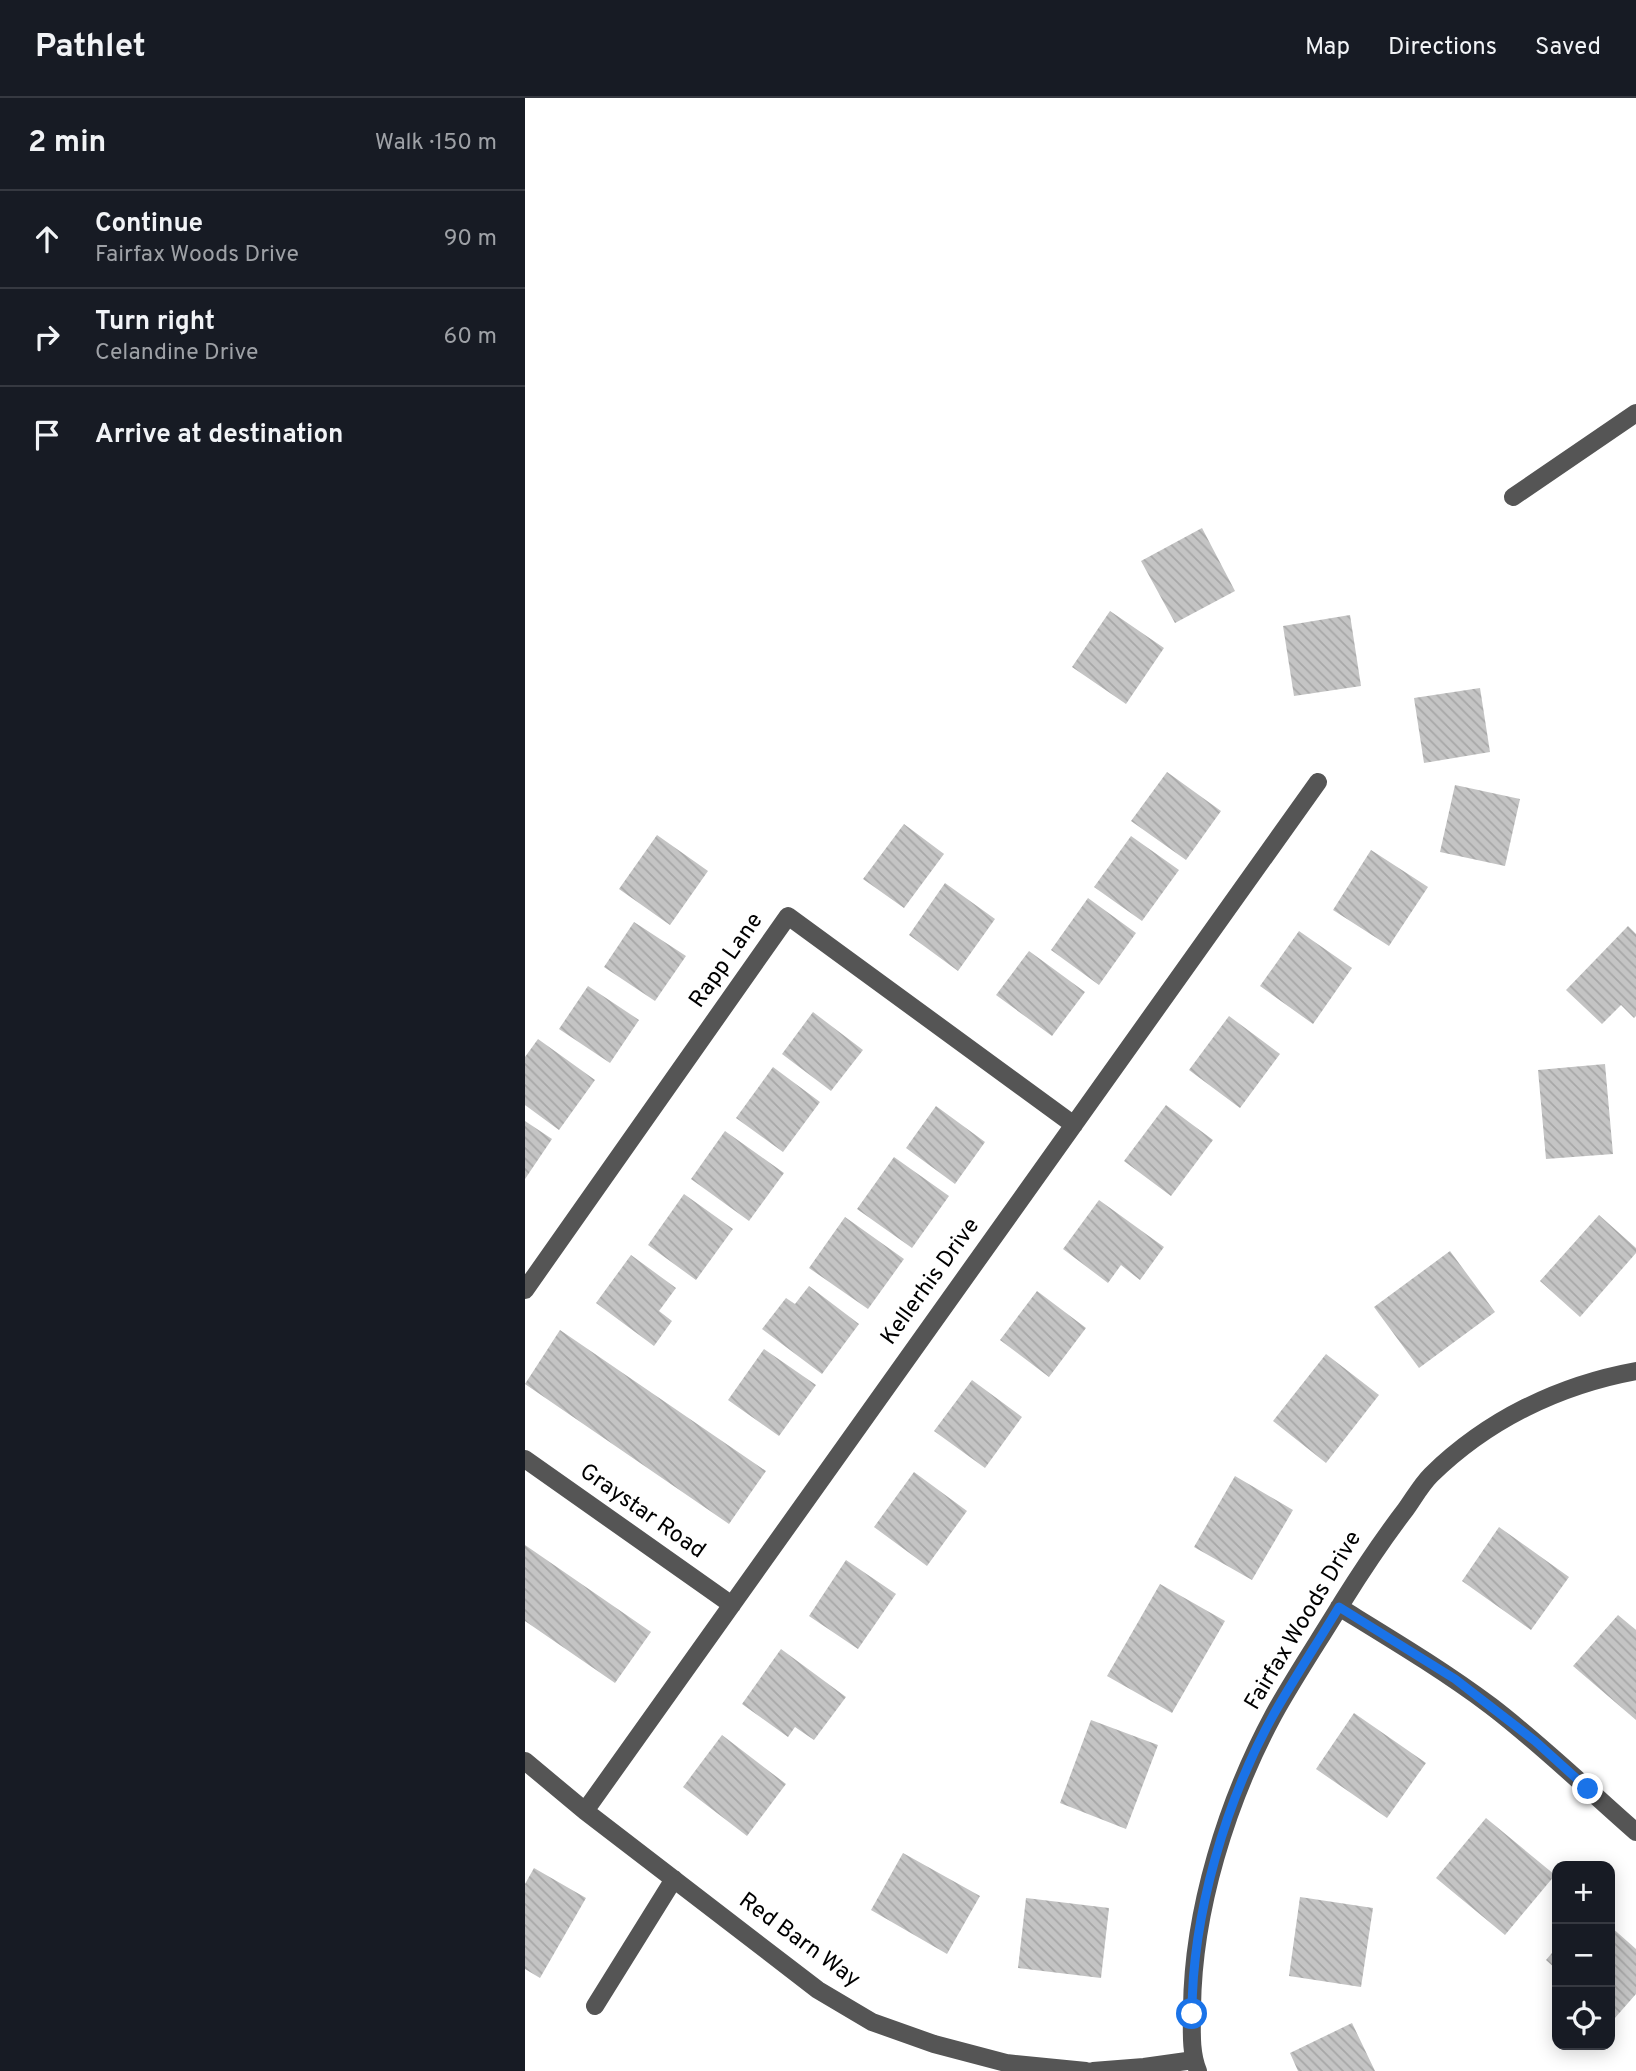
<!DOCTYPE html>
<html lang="en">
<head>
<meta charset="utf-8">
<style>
	body { margin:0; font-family:Overpass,sans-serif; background:#242831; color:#f1f3f6 }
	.controls { position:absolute; right:21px; bottom:21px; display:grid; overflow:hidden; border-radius:14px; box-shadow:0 4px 18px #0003 }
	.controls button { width:63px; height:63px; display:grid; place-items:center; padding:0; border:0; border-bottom:2px solid #363941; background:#171b24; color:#f1f3f6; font:35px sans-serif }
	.stop { position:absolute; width:21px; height:21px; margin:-16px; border:5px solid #1a73e8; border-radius:50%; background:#fff }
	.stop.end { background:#1a73e8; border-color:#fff; box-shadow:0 2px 7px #0008 }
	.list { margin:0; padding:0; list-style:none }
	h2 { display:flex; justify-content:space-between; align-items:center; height:91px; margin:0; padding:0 28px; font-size:30px }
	h2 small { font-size:23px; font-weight:400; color:#9ea1a6 }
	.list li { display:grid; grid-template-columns:46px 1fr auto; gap:21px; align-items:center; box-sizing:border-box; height:98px; padding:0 28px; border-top:2px solid #363941 }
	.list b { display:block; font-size:26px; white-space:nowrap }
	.list p { margin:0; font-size:23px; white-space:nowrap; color:#9ea1a6 }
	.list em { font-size:23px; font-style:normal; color:#9ea1a6 }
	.icon { flex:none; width:38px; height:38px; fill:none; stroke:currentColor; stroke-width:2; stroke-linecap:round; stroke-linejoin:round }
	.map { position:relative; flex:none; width:1111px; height:1973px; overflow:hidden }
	header { display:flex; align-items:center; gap:42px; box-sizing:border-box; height:98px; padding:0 35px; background:#171b24; border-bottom:2px solid #363941 }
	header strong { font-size:33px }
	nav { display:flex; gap:38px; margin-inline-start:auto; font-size:24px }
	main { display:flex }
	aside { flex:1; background:#171b24 }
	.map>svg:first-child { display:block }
</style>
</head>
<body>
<header>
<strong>Pathlet</strong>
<nav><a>Map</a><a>Directions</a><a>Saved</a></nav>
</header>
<main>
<aside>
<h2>2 min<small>Walk · 150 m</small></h2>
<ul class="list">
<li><svg class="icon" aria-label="ahead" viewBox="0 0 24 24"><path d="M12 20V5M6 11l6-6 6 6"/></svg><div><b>Continue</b><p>Fairfax Woods Drive</p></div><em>90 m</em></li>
<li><svg class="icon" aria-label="right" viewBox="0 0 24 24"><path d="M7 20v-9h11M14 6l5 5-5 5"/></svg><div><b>Turn right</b><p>Celandine Drive</p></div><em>60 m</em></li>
<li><svg class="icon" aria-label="arrive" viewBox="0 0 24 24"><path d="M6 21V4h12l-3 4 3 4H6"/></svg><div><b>Arrive at destination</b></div></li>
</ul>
</aside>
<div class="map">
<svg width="1111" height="1973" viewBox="0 0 1111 1973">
	<defs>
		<pattern id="building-back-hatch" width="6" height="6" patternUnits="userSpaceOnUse" patternTransform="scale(1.75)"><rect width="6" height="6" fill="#c4c4c4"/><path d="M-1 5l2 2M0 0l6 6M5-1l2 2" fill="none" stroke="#a7a7a7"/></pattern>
	</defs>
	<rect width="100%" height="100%" fill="#fff"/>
	<path fill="url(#building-back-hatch)" d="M677,430L710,493L650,525L616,463Z
		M585,513L639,550L601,606L547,569Z
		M825,517L836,588L769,598L758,528Z
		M955,590L965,654L899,665L889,600Z
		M642,674L696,713L661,762L606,723Z
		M930,687L995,701L980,768L915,754Z
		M379,726L419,756L379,810L338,781Z
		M132,737L183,773L145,827L94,791Z
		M606,738L654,772L617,823L569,789Z
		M846,752L903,789L864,848L808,812Z
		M420,785L470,821L433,873L384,837Z
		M563,800L611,835L574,887L526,852Z
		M109,824L161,858L130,903L79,869Z
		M1103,828L1111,836V918L1109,920L1096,907L1077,926L1041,892Z
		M774,833L827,870L788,926L735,888Z
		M504,853L560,894L527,938L471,897Z
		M63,888L114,922L85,965L34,931Z
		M288,914L338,952L306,993L257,956Z
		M704,918L755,956L715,1010L664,972Z
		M13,941L70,982L34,1032L0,1007V959Z
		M1080,966L1088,1056L1021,1061L1013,972Z
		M248,969L295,1004L258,1054L211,1020Z
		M641,1007L688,1042L646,1098L599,1063Z
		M411,1008L460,1044L430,1086L381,1050Z
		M0,1023L27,1041L0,1081Z
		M200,1033L259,1075L224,1123L166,1081Z
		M369,1059L424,1098L387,1150L332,1111Z
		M159,1096L208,1131L171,1182L123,1147Z
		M574,1102L639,1149L615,1182L596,1167L583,1185L538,1151Z
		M1074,1117L1111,1150V1155L1055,1219L1015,1183Z
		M320,1119L379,1161L343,1211L284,1170Z
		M925,1153L970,1214L894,1270L849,1209Z
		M106,1157L151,1190L134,1213L147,1223L129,1248L71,1205Z
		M284,1188L334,1226L297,1276L237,1231L261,1200L270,1206Z
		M512,1193L561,1230L524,1279L475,1242Z
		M35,1232L241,1373L204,1426L0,1286Z
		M239,1251L291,1287L254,1338L203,1302Z
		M801,1256L854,1297L801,1365L748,1323Z
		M447,1282L497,1319L460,1370L409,1333Z
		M389,1374L442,1413L402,1468L349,1429Z
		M710,1378L768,1412L727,1482L669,1449Z
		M974,1429L1044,1479L1006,1532L937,1483Z
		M0,1447L126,1534L90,1585L0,1523Z
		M321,1462L371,1496L333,1551L284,1518Z
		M635,1486L700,1523L647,1615L582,1578Z
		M1093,1517L1111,1532V1622L1048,1568Z
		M256,1551L321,1599L289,1642L270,1629L263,1639L217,1606Z
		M829,1615L901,1665L862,1720L791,1671Z
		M566,1622L633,1647L601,1731L535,1705Z
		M197,1637L261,1686L222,1738L158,1689Z
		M961,1720L1030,1777L980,1837L911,1780Z
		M378,1755L455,1798L422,1856L346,1812Z
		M9,1770L61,1800L15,1880L0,1871V1786Z
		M775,1799L848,1810L836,1889L764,1878Z
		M501,1800L584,1810L576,1880L493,1870Z
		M1085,1828L1111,1851V1896L1089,1921L1085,1918Z
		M1032,1849V1872L1021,1862Z
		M827,1925L850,1973H773L765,1955Z"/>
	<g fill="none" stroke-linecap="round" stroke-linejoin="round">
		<path stroke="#555" stroke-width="18" d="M988,399L1111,315
			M0,1192L263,818L549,1027
			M0,1361L207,1507
			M814,1509C866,1541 918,1572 966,1608C1017,1647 1063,1692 1111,1734
			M0,1663L60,1713L293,1892L347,1924L409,1946L481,1965L561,1973
			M60,1713L793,684
			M70,1908L149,1781
			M568,1973L619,1969L669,1962
			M673,1973C665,1954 667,1931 667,1910C668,1812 702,1703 749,1616C770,1578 795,1541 818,1503C838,1471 858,1441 881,1411C889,1400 896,1387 906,1377C962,1322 1034,1287 1111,1273"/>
	</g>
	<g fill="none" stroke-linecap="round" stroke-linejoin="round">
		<path stroke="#1a73e8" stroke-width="9" d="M667,1916C667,1817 701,1701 750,1614C770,1579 793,1544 814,1509L930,1581L1010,1643L1063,1691"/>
	</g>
	<g text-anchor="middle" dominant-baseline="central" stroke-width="5" stroke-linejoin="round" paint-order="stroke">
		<g font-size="23" fill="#000" stroke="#fff">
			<text transform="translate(202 863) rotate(-55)">Rapp Lane</text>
			<text transform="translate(406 1184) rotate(-54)">Kellerhis Drive</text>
			<text transform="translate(117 1414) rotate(35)">Graystar Road</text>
			<text transform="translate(779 1523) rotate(-59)">Fairfax Woods Drive</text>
			<text transform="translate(274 1843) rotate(36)">Red Barn Way</text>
		</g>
	</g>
</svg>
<div class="controls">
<button>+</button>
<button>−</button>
<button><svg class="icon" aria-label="locate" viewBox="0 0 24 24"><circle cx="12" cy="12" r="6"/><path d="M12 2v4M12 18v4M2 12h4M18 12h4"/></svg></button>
</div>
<div class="stop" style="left:667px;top:1916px"></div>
<div class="stop end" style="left:1063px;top:1691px"></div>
</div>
</main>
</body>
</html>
